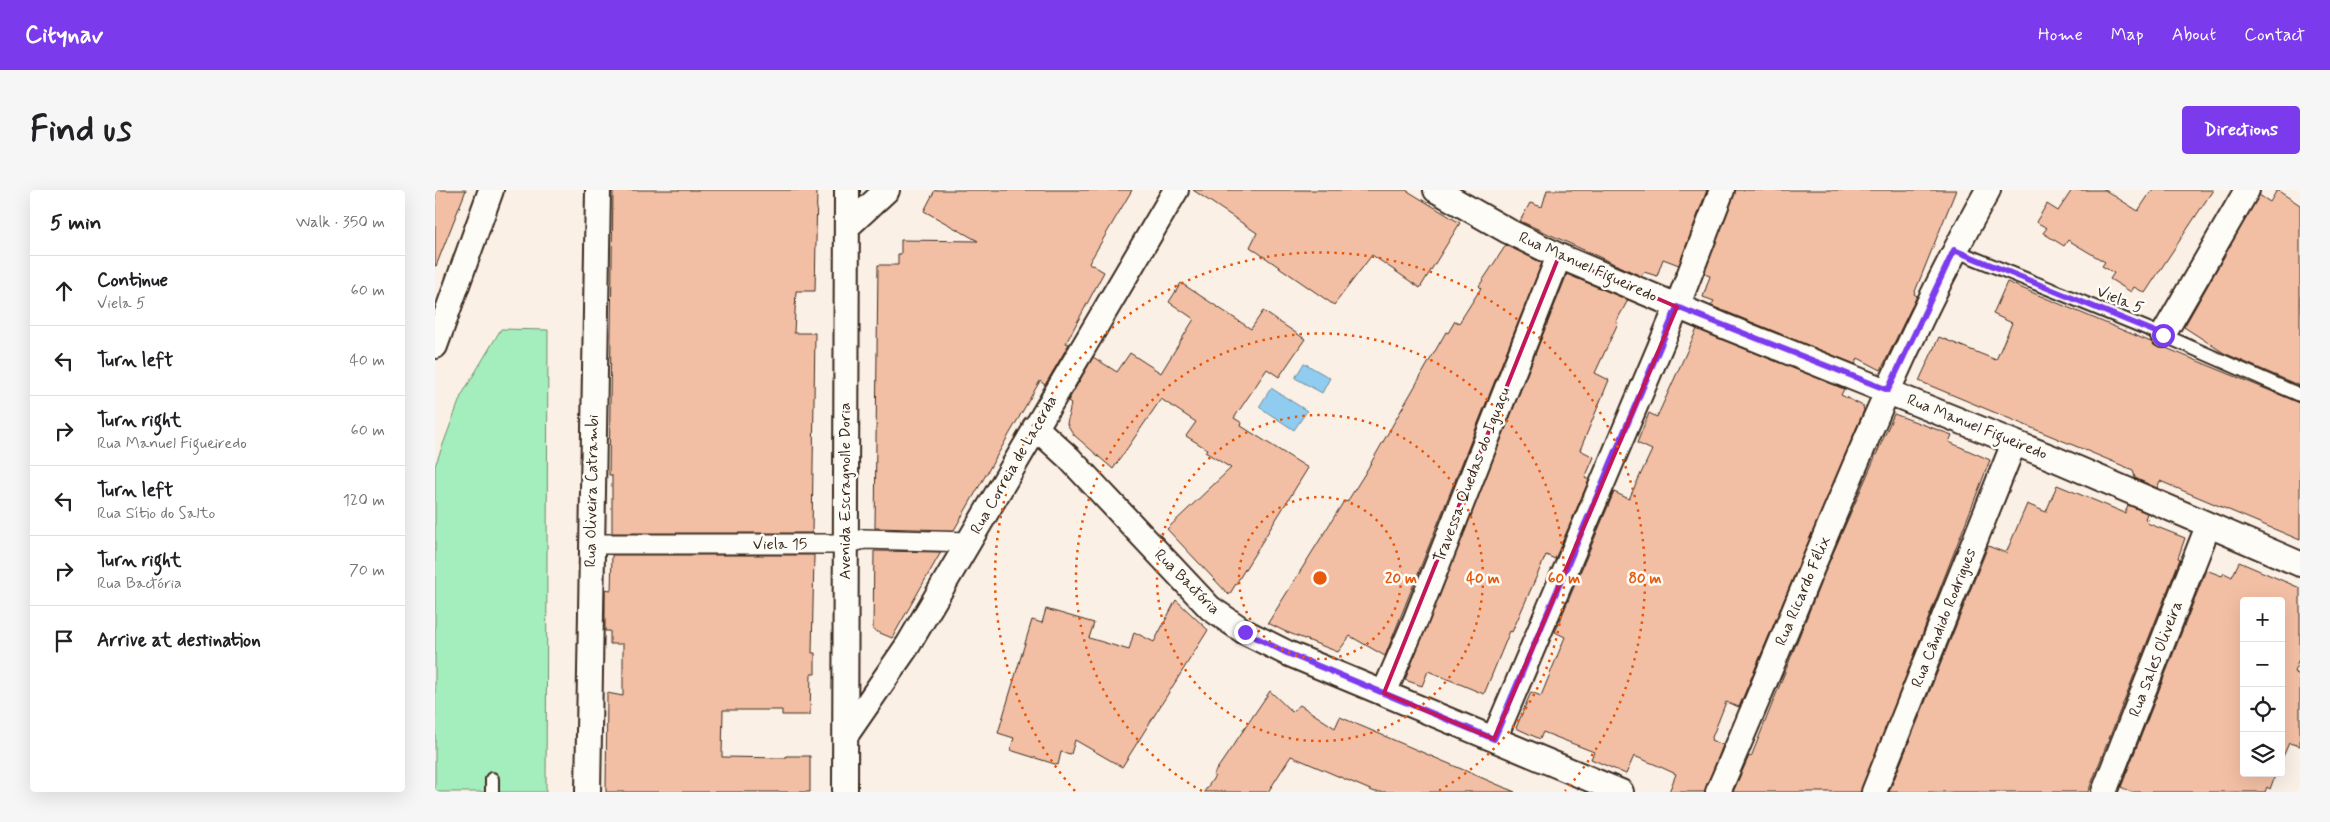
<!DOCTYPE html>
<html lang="en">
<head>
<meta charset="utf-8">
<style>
	body { margin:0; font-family:Mynerve,sans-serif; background:#f6f6f6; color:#202124 }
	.controls { position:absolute; right:15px; bottom:15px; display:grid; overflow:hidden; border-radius:5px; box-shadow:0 5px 20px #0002 }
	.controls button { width:45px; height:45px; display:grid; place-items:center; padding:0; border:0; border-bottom:1px solid #e0e0e0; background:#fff; color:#202124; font:25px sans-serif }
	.stop { position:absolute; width:15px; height:15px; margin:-11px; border:4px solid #7c3aed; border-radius:50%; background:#fff }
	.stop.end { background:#7c3aed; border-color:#fff; box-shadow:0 1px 5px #0008 }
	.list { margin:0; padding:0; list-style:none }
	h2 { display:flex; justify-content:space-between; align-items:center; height:65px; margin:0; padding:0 20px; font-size:21px }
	h2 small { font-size:16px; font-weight:400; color:#757577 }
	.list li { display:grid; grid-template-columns:32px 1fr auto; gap:15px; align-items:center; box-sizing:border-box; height:70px; padding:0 20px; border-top:1px solid #e0e0e0 }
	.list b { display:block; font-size:19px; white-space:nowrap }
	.list p { margin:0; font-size:16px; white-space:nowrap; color:#757577 }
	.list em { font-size:16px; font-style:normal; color:#757577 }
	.icon { flex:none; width:28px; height:28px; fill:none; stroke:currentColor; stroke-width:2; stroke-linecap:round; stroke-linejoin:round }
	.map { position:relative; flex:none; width:1865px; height:602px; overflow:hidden; border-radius:5px }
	header { display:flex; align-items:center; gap:30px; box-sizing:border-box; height:70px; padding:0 25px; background:#7c3aed; color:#fff }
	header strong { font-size:24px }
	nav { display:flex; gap:28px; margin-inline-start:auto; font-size:18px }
	.intro { display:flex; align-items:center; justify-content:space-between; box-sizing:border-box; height:120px; padding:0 30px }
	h1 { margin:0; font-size:35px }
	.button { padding:12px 22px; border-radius:5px; background:#7c3aed; color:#fff; font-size:18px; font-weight:700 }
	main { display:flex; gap:30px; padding:0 30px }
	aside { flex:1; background:#fff; border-radius:5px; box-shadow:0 5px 20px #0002 }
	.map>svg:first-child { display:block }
</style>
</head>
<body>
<header>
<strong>Citynav</strong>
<nav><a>Home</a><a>Map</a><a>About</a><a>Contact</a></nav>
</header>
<div class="intro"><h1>Find us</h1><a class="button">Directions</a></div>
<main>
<aside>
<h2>5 min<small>Walk · 350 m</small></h2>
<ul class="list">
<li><svg class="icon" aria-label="ahead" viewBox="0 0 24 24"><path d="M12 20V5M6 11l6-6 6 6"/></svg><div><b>Continue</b><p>Viela 5</p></div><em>60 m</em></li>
<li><svg class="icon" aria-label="left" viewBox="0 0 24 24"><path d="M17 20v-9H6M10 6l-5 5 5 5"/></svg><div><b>Turn left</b></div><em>40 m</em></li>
<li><svg class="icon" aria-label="right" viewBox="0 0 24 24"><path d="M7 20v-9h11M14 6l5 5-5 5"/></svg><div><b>Turn right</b><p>Rua Manuel Figueiredo</p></div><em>60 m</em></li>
<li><svg class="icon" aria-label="left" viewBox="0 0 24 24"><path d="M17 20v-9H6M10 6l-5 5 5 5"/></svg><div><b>Turn left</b><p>Rua Sítio do Salto</p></div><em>120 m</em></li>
<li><svg class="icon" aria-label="right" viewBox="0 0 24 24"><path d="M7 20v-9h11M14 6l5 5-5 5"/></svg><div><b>Turn right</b><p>Rua Bactória</p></div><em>70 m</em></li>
<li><svg class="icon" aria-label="arrive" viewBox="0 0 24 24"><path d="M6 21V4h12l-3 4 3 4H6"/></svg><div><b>Arrive at destination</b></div></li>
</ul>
</aside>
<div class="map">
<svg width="1865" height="602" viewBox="0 0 1865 602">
	<rect width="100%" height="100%" fill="#fbf0e6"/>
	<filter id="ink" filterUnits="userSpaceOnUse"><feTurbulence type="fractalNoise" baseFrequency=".02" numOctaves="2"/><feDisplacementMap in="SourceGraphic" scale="10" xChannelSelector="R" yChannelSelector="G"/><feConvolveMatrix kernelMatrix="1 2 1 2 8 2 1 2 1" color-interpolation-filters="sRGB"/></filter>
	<g filter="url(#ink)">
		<path fill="#a4edbc" stroke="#708c6d" d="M66,139L113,140L111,602H0V276L26,206Z"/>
		<path fill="#8fccf0" stroke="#6d8b9c" d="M869,173L895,188L887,203L860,188Z
			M836,198L872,221L859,240L824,217Z"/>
		<path fill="#f3bfa4" stroke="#3b2a1e" d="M0,0H31L1,76H0Z
			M178,0H382L380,101H361L359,143H380L377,343H177V285H174Z
			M500,0H697L654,73L669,82L631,153L634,154L610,195L605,191L519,340L440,338L443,75H463V64H466V50L543,51L489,21Z
			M758,0H971L1025,33L985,98L937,65L899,115L815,57L822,43Z
			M1112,0H1272L1244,75L1228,69L1222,86L1209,82L1206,86L1085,31L1095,13L1107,17Z
			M1300,0H1521L1479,104L1482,106L1446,180L1423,168L1420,174L1294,123L1276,116L1279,111L1268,107L1275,86L1269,84Z
			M1637,0H1670L1703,21L1717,0H1778L1710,103L1699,97L1696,102L1675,89L1679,83L1667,76L1670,72L1633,50L1629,56L1608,43L1612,38L1601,32L1612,14L1623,21Z
			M1842,0L1865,15V196L1789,163L1749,137L1824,5L1835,12Z
			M1071,55L1107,73L950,466L915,446L903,462L849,441L833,433L909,311L912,312L929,285L1011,142L1013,143L1020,131L1024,133L1046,98L1044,96Z
			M1132,84L1193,110L1181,132L1183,133L1160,183L1174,190L1145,260L1159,267L1150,288L1154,290L1120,369L1111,365L1077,442L1075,441L1049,504L993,481L987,496L970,490Z
			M1572,92L1716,152L1722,157L1731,158L1865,213V350L1725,291L1722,298L1700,288L1698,280L1484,191L1504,147L1561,170L1577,133L1558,124Z
			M746,93L816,139L828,121L870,149L844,187L832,179L799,228L807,233L806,236L873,278L794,405L732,339L796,278L770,262L772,259L751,246L761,232L726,209L678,279L639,245L632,234L636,213L633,211L658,167L682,182L695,163L726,183L759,129L734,112Z
			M1262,139L1409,199L1406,205L1428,216L1429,220L1304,517L1291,512L1276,550L1288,555L1270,602H1234L1241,584L1219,574L1199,566L1191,584L1156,569L1159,562L1108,542L1105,549L1081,538L1096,502L1106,506L1130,447L1120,442L1179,302L1194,309L1217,260L1202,253L1214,223L1222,227Z
			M1459,224L1517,245L1514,252L1555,270L1426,602H1298L1314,566L1316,567L1391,379Z
			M1622,295L1690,323L1693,315L1712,323L1710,329L1713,330L1712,333L1750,348L1743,368L1745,369L1653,602H1454L1553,356L1571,363L1592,314L1611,322Z
			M439,361L506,362L457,448L438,440Z
			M177,365H379L377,463H380V484H376L375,525H347V520H288L287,565V567L351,568V566H375V602H171L172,503L188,506V454H175V441H170V399L176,400Z
			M1804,372L1865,398V467L1859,482L1865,485V556L1854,553L1846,571V411H1809V583H1841L1835,599L1832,597L1830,602H1696L1686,597L1771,380L1787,386L1789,383L1797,387Z
			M741,410L773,440L687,577L640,550L636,564L626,562L623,575L575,560L579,548L563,543L597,430L607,433L611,419L659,433L654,448L694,460L699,442L719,452Z
			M835,501L857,522L865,515L900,538L905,527L1080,602H940L856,566L833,602H769L780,586L778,585Z"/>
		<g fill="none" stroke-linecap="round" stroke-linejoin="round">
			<g stroke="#3b2a1e" stroke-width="16">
				<path id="service" d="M1519,60L1728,145L1865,205
					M57,589V602"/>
			</g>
			<g stroke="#3b2a1e" stroke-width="22">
				<path id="pedestrian" d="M156,354H410L429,349L534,352"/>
			</g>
			<g stroke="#3b2a1e" stroke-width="28">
				<path id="minor" d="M1001,0L1073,41L1124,66L1289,136L1620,269L1865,374
					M412,37L452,0
					M1728,145L1812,0
					M0,156L56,0
					M600,237L634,268L775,418L810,442L852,463L1186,602
					M949,503L981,429L1124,66
					M411,545L473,455L741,0
					M1059,549L1242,117L1287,0
					M153,602L163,0
					M410,602L412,0
					M1283,602C1371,401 1445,192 1553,0
					M1439,602L1579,253
					M1669,602L1773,336"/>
			</g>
			<use href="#service" stroke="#fdfcf7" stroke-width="12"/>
			<use href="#pedestrian" stroke="#fdfcf7" stroke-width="19"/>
			<use href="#minor" stroke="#fdfcf7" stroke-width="24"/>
		</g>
	</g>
	<g fill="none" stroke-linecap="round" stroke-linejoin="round" filter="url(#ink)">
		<path stroke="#7c3aed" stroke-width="6" d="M810,442L852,463L1059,549L1242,117L1453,200L1519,60L1728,145"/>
	</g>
	<path fill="none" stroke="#c2185b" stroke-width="4" stroke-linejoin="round" d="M1124,66L1242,117L1059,549L949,503Z"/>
	<g fill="none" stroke="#e8590c" stroke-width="2.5" stroke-dasharray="2.5 5">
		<circle cx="885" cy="388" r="81"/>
		<circle cx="885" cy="388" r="163"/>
		<path d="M767 601A244 244 0 1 1 1003 601"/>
		<path d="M640 601A325 325 0 1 1 1130 601"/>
	</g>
	<g text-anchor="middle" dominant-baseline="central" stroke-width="5" stroke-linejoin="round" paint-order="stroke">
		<g font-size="16" fill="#3b2a1e" stroke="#fdfcf7">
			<text transform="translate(1153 77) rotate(24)">Rua Manuel Figueiredo</text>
			<text transform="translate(1685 110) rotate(22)">Viela 5</text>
			<text transform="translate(1542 237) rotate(22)">Rua Manuel Figueiredo</text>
			<text transform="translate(579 275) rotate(-60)">Rua Correia de Lacerda</text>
			<text transform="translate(1037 285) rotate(-69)">Travessa Quedas do Iguaçu</text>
			<text transform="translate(157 301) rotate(-89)">Rua Oliveira Catrambi</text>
			<text transform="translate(410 301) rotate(-90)">Avenida Escragnolle Doria</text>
			<text x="345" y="354">Viela 15</text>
			<text transform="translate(752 392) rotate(45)">Rua Bactória</text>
			<text transform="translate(1368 401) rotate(-67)">Rua Ricardo Félix</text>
			<text transform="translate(1509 428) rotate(-68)">Rua Cândido Rodrigues</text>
			<text transform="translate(1721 469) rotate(-69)">Rua Sales Oliveira</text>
		</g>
	</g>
	<circle cx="885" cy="388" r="8" fill="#e8590c" stroke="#fdfcf7" stroke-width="2.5"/>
	<g font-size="15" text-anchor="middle" font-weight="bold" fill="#e8590c" stroke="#fdfcf7" stroke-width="5" stroke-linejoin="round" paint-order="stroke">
		<text x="966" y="393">20 m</text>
		<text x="1048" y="393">40 m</text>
		<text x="1129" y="393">60 m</text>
		<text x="1210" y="393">80 m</text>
	</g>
</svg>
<div class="controls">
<button>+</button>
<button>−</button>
<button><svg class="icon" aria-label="locate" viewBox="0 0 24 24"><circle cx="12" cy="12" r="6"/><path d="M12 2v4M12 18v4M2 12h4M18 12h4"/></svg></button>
<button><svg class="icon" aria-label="layers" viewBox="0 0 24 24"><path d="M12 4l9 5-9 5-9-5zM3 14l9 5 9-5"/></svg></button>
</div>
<div class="stop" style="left:1728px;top:145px"></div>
<div class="stop end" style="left:810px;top:442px"></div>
</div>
</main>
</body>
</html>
